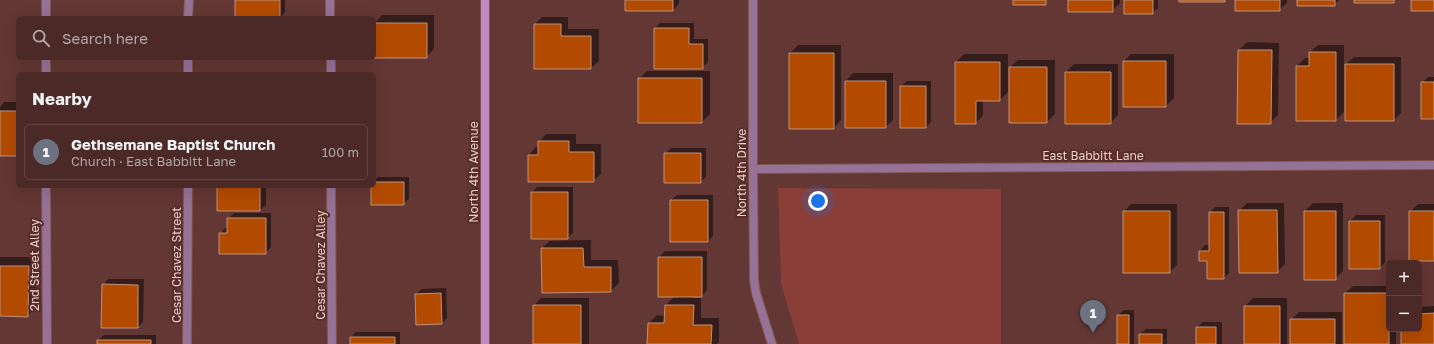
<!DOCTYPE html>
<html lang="en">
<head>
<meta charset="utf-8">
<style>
	body { margin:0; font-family:"Golos Text",sans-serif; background:#51312e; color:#f1f3f6 }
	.controls { position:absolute; right:12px; bottom:12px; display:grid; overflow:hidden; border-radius:6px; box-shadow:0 4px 16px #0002 }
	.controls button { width:36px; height:36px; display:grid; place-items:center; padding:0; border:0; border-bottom:1px solid #614543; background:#4a2926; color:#f1f3f6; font:20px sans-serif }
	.you { position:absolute; left:818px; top:201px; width:14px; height:14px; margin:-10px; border:3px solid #fff; border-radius:50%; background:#1a73e8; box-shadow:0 0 0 6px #1a73e833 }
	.badge { display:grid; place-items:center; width:26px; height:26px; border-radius:50%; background:#8abfa5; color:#fff; font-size:13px; font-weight:700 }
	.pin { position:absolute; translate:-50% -33px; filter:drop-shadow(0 1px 2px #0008) }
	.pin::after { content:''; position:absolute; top:21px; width:14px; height:12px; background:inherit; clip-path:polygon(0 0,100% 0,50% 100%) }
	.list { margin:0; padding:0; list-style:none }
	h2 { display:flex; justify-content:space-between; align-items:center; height:52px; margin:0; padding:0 16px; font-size:17px }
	h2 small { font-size:13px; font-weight:400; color:#b2a6a7 }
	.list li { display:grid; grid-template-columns:26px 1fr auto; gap:12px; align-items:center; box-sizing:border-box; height:56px; margin:0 8px 8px; padding:0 8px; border:1px solid #614543; border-radius:6px }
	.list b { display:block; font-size:15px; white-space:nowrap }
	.list p { margin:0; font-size:13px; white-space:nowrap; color:#b2a6a7 }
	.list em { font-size:13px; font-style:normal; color:#b2a6a7 }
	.icon { flex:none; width:22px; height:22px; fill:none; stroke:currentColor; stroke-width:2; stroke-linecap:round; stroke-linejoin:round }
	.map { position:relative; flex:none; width:1434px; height:344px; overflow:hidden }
	.search { position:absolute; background:#4a2926; box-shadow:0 4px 16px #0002; left:16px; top:16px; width:360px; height:44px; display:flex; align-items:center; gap:10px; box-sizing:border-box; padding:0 14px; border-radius:6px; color:#b2a6a7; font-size:15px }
	.panel { position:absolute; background:#4a2926; box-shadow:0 4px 16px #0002; left:16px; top:72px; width:360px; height:116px; border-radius:6px }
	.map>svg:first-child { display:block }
</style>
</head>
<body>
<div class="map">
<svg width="1434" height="344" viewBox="0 0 1434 344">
	<rect width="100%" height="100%" fill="#633733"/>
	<path fill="#8a3e38" d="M778,188L1001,189V344H799L781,284Z"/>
	<path fill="#0007" d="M236,0H285V12L280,18Z
		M626,0H679V4L673,10Z
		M1069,0H1120V3L1112,11Z
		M1125,0H1158V8L1152,13Z
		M1236,0H1287V3L1279,10Z
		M1298,0H1339L1334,5Z
		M382,15H434V49L426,57H374L375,23Z
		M542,17H568V29H599V61L591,68L535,24Z
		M660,23H694V39H708V62L702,68L655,28Z
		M1247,42L1279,43L1278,115L1270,123L1239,50Z
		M798,45H841V120L834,128L790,53Z
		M1318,45H1344V112L1336,120L1297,66L1305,58H1310V52Z
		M964,54H1008V92L1000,100H983V115L976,123L956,62Z
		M1131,54H1174V98L1166,106L1124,61Z
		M1354,57H1401V113L1394,120L1346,64Z
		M1018,60H1055V114L1047,122L1010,67Z
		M1074,64H1118V115L1111,123L1066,72Z
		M647,71H710V114L702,122L639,79Z
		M853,73H893V120L885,127L846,81Z
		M1428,77H1434V118L1422,83Z
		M907,81H931V122L926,127L901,86Z
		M4,102H18V155H0V107Z
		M546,134H576V144H601V174L593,181L529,155L536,147H539V142Z
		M671,148H706V177L700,182L665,154Z
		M378,177H409V199L403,204L372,186H374V180Z
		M218,186H266V205L260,210Z
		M537,187H573V233L567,238L532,192Z
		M677,195H713V236L708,241L671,200Z
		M1247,203H1284L1285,264L1277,272L1239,211Z
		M1313,203H1343V271L1335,279H1305V211Z
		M1131,204H1177V265L1169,272L1124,212Z
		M1418,204H1434V260L1410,212Z
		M1215,207H1229V273L1224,278L1208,260H1200V251L1205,245H1210V213Z
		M234,213H271V247L265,253L220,234L225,228H228V219Z
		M1356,215H1385V262L1380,268H1350V221Z
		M591,240V260H618L619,283L611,291L542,248L550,241Z
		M665,251H707V290L702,296H693V298H701V318H719V342L717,344H648L649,323L657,315L665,316L666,305L675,296H659V257Z
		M0,257H37V306L27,316L0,315Z
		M108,279H144L143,322L138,327L103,285Z
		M1353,286H1389V329H1396V344H1345V293Z
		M446,288L447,318L442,323L416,294L422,289Z
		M541,298H589V344H534V305Z
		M1253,298H1287V344H1245V306Z
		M1434,306V344H1402V329H1419V307Z
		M1124,310H1134V344H1118V315Z
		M1299,312H1342V344H1291V320Z
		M1203,322H1222V344H1197V327Z
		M1146,329H1167V344H1140V334Z
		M356,332H400V344H351V337Z
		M104,335H156V344H98V340Z"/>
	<path fill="#b24b00" stroke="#bf927c" d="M235,0H280V18H235Z
		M625,0H673V11H625Z
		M1013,0H1046V5H1013Z
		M1068,0H1113V12H1068Z
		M1124,0H1153V14H1124Z
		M1179,0H1225V2H1179Z
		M1235,0H1280V11H1235Z
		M1297,0H1335V6H1297Z
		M1354,0H1394V3H1354Z
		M1411,0H1434V11H1411Z
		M374,23H427V58H374Z
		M534,24H561V36H591V69H534Z
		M654,28H689V44H703V69H654Z
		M1238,50H1272L1271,124H1237Z
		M1309,52H1336V121H1296V66H1309Z
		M789,53H834V129H789Z
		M1123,61H1166V107H1123Z
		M955,62H1000V101H976V124H955Z
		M1345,64H1394V121H1345Z
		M1009,67H1047V123H1009Z
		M1065,72H1111V124H1065Z
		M638,78H702V123H638Z
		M845,81H886V128H845Z
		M1421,82H1434V119H1421Z
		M900,86H926V128H900Z
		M0,111H18V156H0Z
		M538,141H569V152H594V182H528V155H538Z
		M664,153H701V183H664Z
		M374,182H404V205H371V186H374Z
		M217,186H260V211H217Z
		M531,192H568V239H531Z
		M670,200H708V242H670Z
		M1238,210H1277L1278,273H1239Z
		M1123,211H1170V273H1123Z
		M1304,211H1336V280H1304Z
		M1409,211H1434V261H1409Z
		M1209,212H1224V279H1207V261H1199V251H1209Z
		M227,218H266V254H219V233H227Z
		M1349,221H1380V269H1349Z
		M541,248H583L584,267H611V292L542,293Z
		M658,257H702V297H658Z
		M0,266H29L28,317L0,316Z
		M102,284L138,285V328H101Z
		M441,293L442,324L416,325L415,294Z
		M1344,293H1389V344H1344Z
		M533,305H581V344H533Z
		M665,305H694L693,325H712L711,344H647L648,323H664Z
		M1244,306H1280V344H1244Z
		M1434,313V344H1401V329H1419V314Z
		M1117,315H1129V344H1117Z
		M1290,319H1335V344H1290Z
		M1196,327H1216V344H1196Z
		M1139,334H1162V344H1139Z
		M350,337H395V344H350Z
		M97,340H151V344H97Z"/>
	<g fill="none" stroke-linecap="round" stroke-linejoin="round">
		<g stroke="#7e5551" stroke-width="10">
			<path id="lane" d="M46,0V18
				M330,0V18
				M46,58V74
				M331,58V74
				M46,186L47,344
				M331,186L332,344"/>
		</g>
		<g stroke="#7e5551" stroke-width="10">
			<path id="street" d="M753,0V169L754,280L756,293L772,344
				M188,18L189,0
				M188,74V58
				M753,169L1434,165
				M187,344L188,186"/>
		</g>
		<g stroke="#7e5551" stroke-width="10">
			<path id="secondary" d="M485,0V344"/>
		</g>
		<use href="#lane" stroke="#967296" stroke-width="8"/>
		<use href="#street" stroke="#967296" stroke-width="8"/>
		<use href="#secondary" stroke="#c189c2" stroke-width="8"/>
	</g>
	<g text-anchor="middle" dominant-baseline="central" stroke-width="4" stroke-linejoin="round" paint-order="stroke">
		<g font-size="12" fill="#e9cdc9" stroke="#582d29">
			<text x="1093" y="155">East Babbitt Lane</text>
			<text transform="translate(473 172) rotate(-90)">North 4th Avenue</text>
			<text transform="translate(741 173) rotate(-90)">North 4th Drive</text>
			<text transform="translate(34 265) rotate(-90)">2nd Street Alley</text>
			<text transform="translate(176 265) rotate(-90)">Cesar Chavez Street</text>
			<text transform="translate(320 265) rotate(-90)">Cesar Chavez Alley</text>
		</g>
	</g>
</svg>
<div class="controls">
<button>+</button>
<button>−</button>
</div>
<div class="you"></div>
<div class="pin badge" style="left:1093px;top:333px;background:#6b7280">1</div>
<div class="search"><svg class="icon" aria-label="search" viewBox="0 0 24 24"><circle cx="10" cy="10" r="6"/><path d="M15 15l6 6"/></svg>Search here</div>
<section class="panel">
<h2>Nearby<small></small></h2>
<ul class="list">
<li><span class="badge" style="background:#6b7280">1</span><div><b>Gethsemane Baptist Church</b><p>Church · East Babbitt Lane</p></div><em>100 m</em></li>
</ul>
</section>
</div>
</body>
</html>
